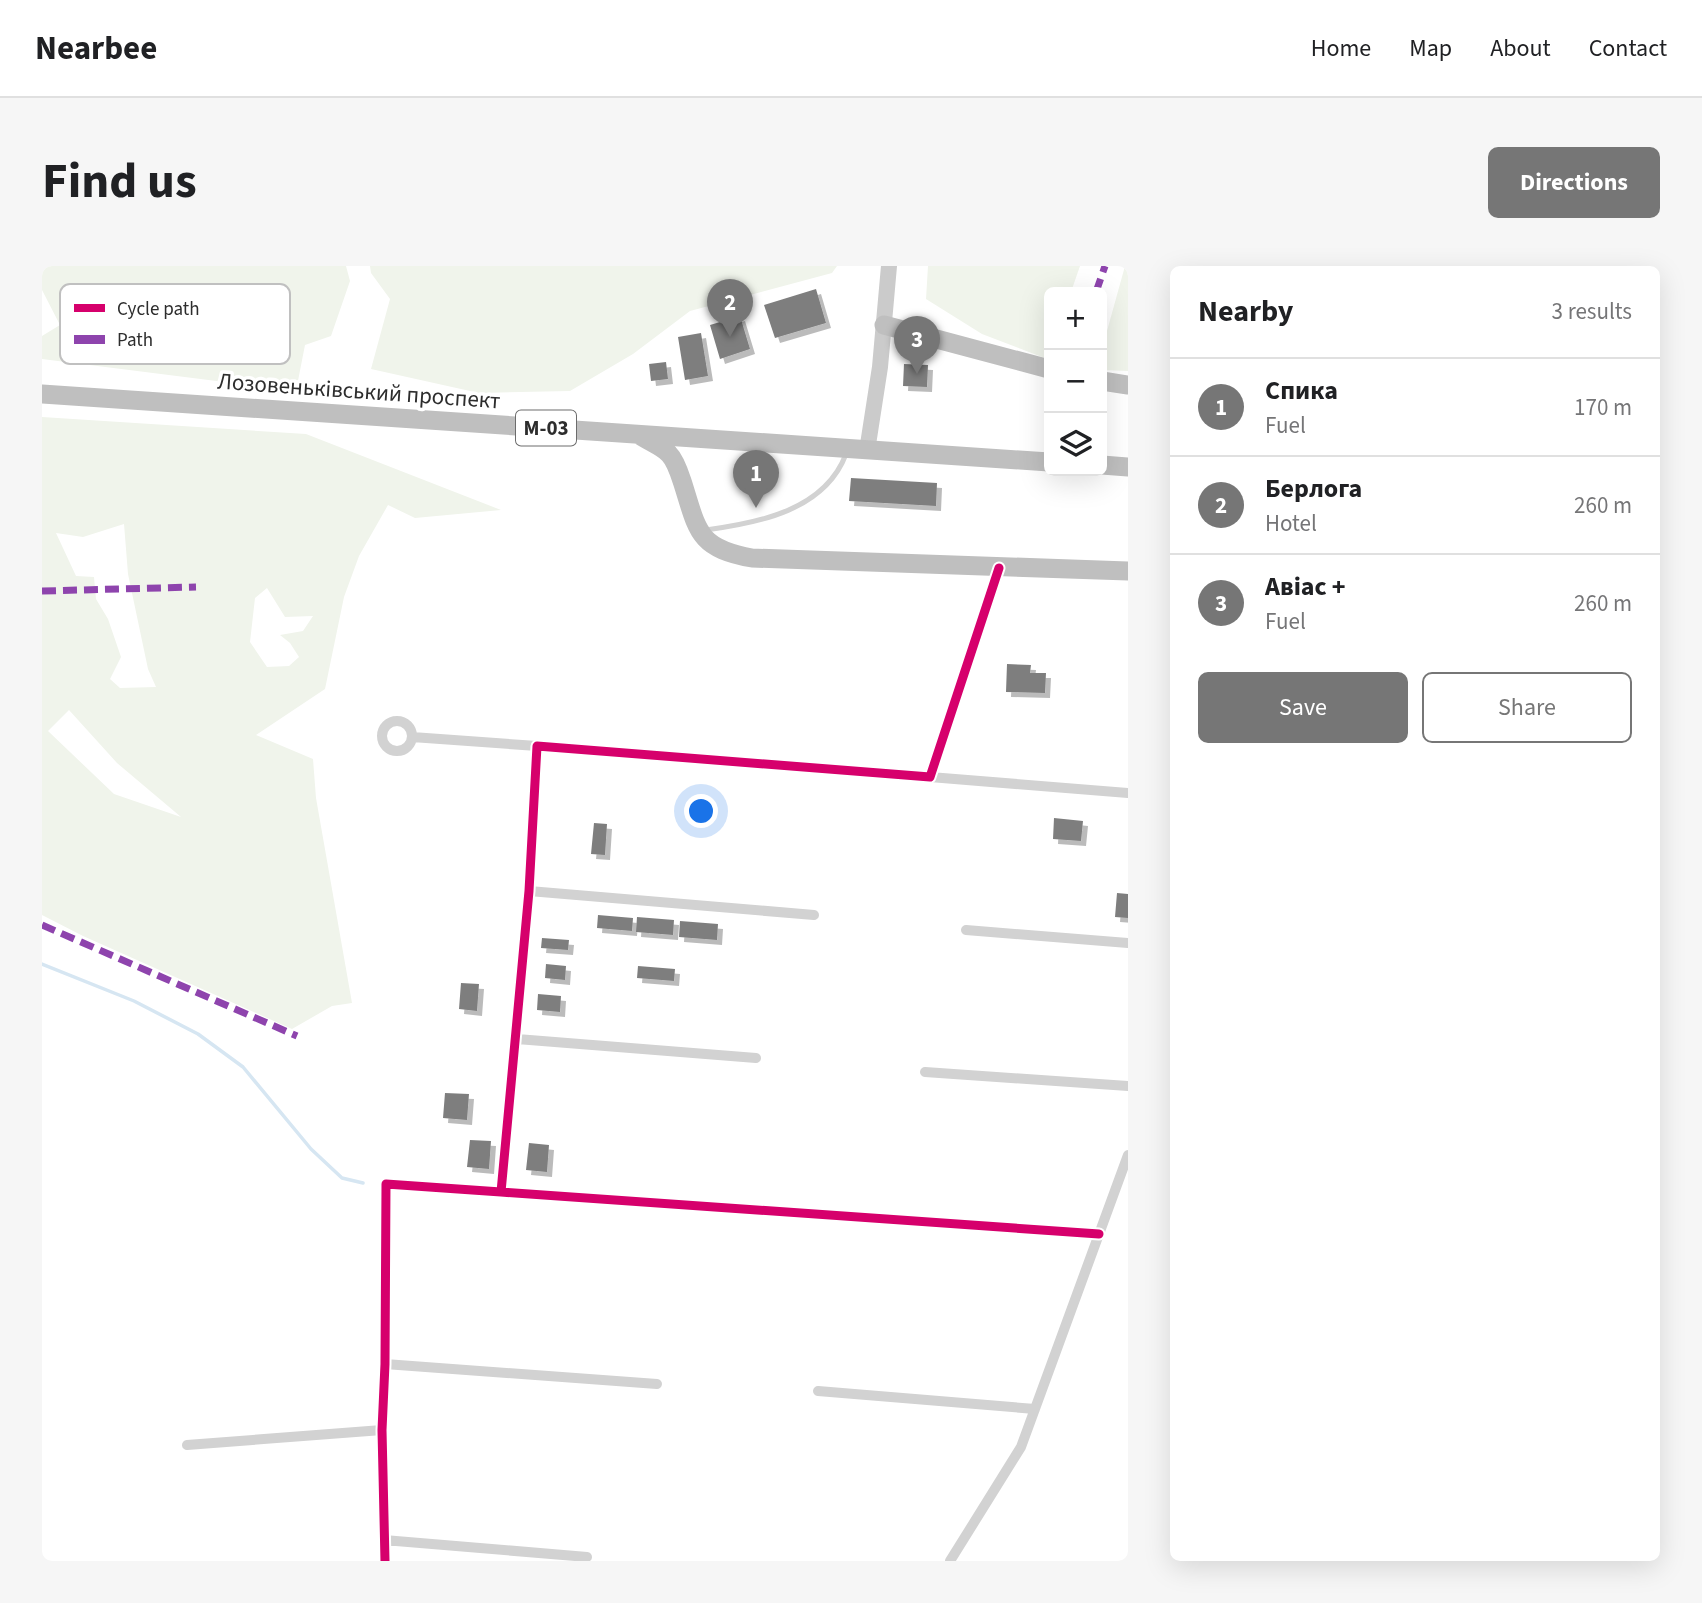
<!DOCTYPE html>
<html lang="en">
<head>
<meta charset="utf-8">
<style>
	body { margin:0; font-family:"Source Sans 3",sans-serif; background:#f6f6f6; color:#202124 }
	.controls { position:absolute; right:21px; top:21px; display:grid; overflow:hidden; border-radius:10px; box-shadow:0 7px 28px #0002 }
	.controls button { width:63px; height:63px; display:grid; place-items:center; padding:0; border:0; border-bottom:2px solid #e0e0e0; background:#fff; color:#202124; font:35px sans-serif }
	.you { position:absolute; left:660px; top:546px; width:24px; height:24px; margin:-18px; border:5px solid #fff; border-radius:50%; background:#1a73e8; box-shadow:0 0 0 10px #1a73e833 }
	.badge { display:grid; place-items:center; width:46px; height:46px; border-radius:50%; background:#767676; color:#fff; font-size:23px; font-weight:700 }
	.pin { position:absolute; translate:-50% -58px; filter:drop-shadow(0 2px 4px #0008) }
	.pin::after { content:''; position:absolute; top:37px; width:24px; height:21px; background:inherit; clip-path:polygon(0 0,100% 0,50% 100%) }
	.list { margin:0; padding:0; list-style:none }
	h2 { display:flex; justify-content:space-between; align-items:center; height:91px; margin:0; padding:0 28px; font-size:30px }
	h2 small { font-size:23px; font-weight:400; color:#757577 }
	.list li { display:grid; grid-template-columns:46px 1fr auto; gap:21px; align-items:center; box-sizing:border-box; height:98px; padding:0 28px; border-top:2px solid #e0e0e0 }
	.list b { display:block; font-size:26px; white-space:nowrap }
	.list p { margin:0; font-size:23px; white-space:nowrap; color:#757577 }
	.list em { font-size:23px; font-style:normal; color:#757577 }
	.actions { display:flex; gap:14px; padding:21px 28px }
	.actions a { flex:1; padding:16px 0; border:2px solid #767676; border-radius:10px; text-align:center; font-size:24px; color:#767676 }
	.actions .main { background:#767676; color:#fff }
	.icon { flex:none; width:38px; height:38px; fill:none; stroke:currentColor; stroke-width:2; stroke-linecap:round; stroke-linejoin:round }
	.map { position:relative; flex:none; width:1086px; height:1295px; overflow:hidden; border-radius:10px }
	header { display:flex; align-items:center; gap:42px; box-sizing:border-box; height:98px; padding:0 35px; background:#fff; border-bottom:2px solid #e0e0e0 }
	header strong { font-size:33px }
	nav { display:flex; gap:38px; margin-inline-start:auto; font-size:24px }
	.intro { display:flex; align-items:center; justify-content:space-between; box-sizing:border-box; height:168px; padding:0 42px }
	h1 { margin:0; font-size:49px }
	.button { padding:18px 32px; border-radius:10px; background:#767676; color:#fff; font-size:24px; font-weight:700 }
	main { display:flex; gap:42px; padding:0 42px }
	aside { flex:1; background:#fff; border-radius:10px; box-shadow:0 7px 28px #0002 }
	.map>svg:first-child { display:block }
</style>
</head>
<body>
<header>
<strong>Nearbee</strong>
<nav><a>Home</a><a>Map</a><a>About</a><a>Contact</a></nav>
</header>
<div class="intro"><h1>Find us</h1><a class="button">Directions</a></div>
<main>
<div class="map">
<svg width="1086" height="1295" viewBox="0 0 1086 1295">
	<defs>
		<filter id="shadow"><feDropShadow dx="5" dy="5" stdDeviation="0" flood-color="#0004"/></filter>
	</defs>
	<rect width="100%" height="100%" fill="#fff"/>
	<path fill="#f0f4eb" fill-rule="evenodd" d="M0,0H304L308,15L289,70L263,79L254,125L0,93V70L18,59L0,24Z
		M328,0H795L790,7L648,45L591,88L528,125L437,127L329,103L348,33L329,7Z
		M886,0H1038L1029,26H1007V87L1005,93L940,68L884,33Z
		M1083,0H1086V105L1060,104V83Z
		M0,151L264,168L459,244L373,252L346,239L317,290L302,331L283,423L214,469L271,493L274,532L310,737L290,740L250,763L41,670L0,649ZM82,258L86,308L106,403L114,421L78,422L68,413L79,391L66,353L54,333L52,311L34,310L14,267L41,271ZM225,322L243,351L271,350L261,365L238,369L248,377L257,391L247,400L225,401L208,376L213,332ZM27,444L75,497L139,551L72,528L6,465Z"/>
	<g fill="none" stroke-linecap="round" stroke-linejoin="round">
		<path stroke="#d6e6f2" stroke-width="3.5" d="M0,698L92,735L156,768L201,801L269,883L300,912L321,917"/>
	</g>
	<path fill="#7e7e7e" filter="url(#shadow)" d="M774,23L784,57L733,72L722,39Z
		M698,50L708,83L678,93L668,59Z
		M659,67L666,110L643,114L636,71Z
		M624,96L626,113L609,115L607,98Z
		M862,98L886,99L885,121L861,120Z
		M809,212L895,217L894,240L807,235Z
		M965,398L989,399L988,407H1004L1003,427L964,426Z
		M1012,552L1041,555L1039,575L1011,573Z
		M552,557L565,558L563,589L549,588Z
		M1075,627L1086,628V652L1073,651Z
		M556,649L591,652L590,665L555,662Z
		M595,651L632,654L631,669L594,666Z
		M638,655L676,658L675,674L637,671Z
		M500,672L527,674L526,684L499,682Z
		M504,698L524,700L523,714L503,712Z
		M596,700L633,703L632,715L595,712Z
		M419,717L437,718L435,745L417,743Z
		M496,728L519,730L518,746L495,744Z
		M403,827L427,828L425,854L401,852Z
		M428,874L449,875L447,903L425,901Z
		M487,877L507,879L505,906L484,904Z"/>
	<g fill="none" stroke-linecap="round" stroke-linejoin="round">
		<path stroke="#d2d2d2" stroke-width="5" d="M664,264C717,257 783,244 804,188"/>
		<path stroke="#d2d2d2" stroke-width="10" d="M340 470a15 15 0 1 1 30 0a15 15 0 1 1-30 0Z
			M370,471L495,480
			M888,511L1086,527
			M487,625L772,649
			M924,664L1086,677
			M475,773L714,792
			M883,806L1086,820
			M459,926L1057,968
			M343,1098L615,1118
			M776,1125L993,1143
			M145,1179L340,1164
			M342,1274L545,1291
			M343,1295L340,1164L343,1098L344,918L459,926L487,625L495,480L888,511L957,302
			M908,1295L979,1181L1086,889"/>
		<path stroke="#cbcbcb" stroke-width="16" d="M825,185L838,101L847,0"/>
		<path stroke="#bfbfbf" stroke-width="19" d="M842,59L1007,103
			M1060,115L1086,119
			M0,128L1007,196
			M599,170C608,176 621,181 627,188C634,195 638,209 641,218C656,266 656,282 710,292L1086,305
			M1060,199L1086,201"/>
		<path stroke="#8e44ad" stroke-width="7" stroke-dasharray="14 7" stroke-linecap="butt" d="M1054,26L1063,0
			M0,325L154,321
			M0,659L255,770"/>
		<g stroke="#fff" stroke-width="13">
			<path id="cycleway" d="M459,926L1057,968
				M343,1295L340,1164L343,1098L344,918L459,926L487,625L495,480L888,511L957,302"/>
		</g>
		<use href="#cycleway" stroke="#d6006c" stroke-width="9"/>
	</g>
	<g text-anchor="middle" dominant-baseline="central" stroke-width="7" stroke-linejoin="round" paint-order="stroke">
		<rect fill="#fff" stroke="#6c6c6c" stroke-width="2" x="474" y="144.5" width="60" height="35" rx="5"/>
		<g font-size="21" font-weight="bold" fill="#2d2d2d">
			<text x="504" y="162">М-03</text>
		</g>
		<g font-size="23" fill="#2d2d2d" stroke="#fff">
			<text transform="translate(317 125) rotate(4)">Лозовеньківський проспект</text>
		</g>
	</g>
	<rect x="18" y="18" width="230" height="80" rx="10" fill="#fff" stroke="#c0c0c0" stroke-width="2"/>
	<rect x="32" y="38" width="31" height="8" fill="#d6006c"/>
	<rect x="32" y="69" width="31" height="9" fill="#8e44ad"/>
	<g font-size="19" fill="#2d2d2d">
		<text x="75" y="49">Cycle path</text>
		<text x="75" y="80">Path</text>
	</g>
</svg>
<div class="controls">
<button>+</button>
<button>−</button>
<button><svg class="icon" aria-label="layers" viewBox="0 0 24 24"><path d="M12 4l9 5-9 5-9-5zM3 14l9 5 9-5"/></svg></button>
</div>
<div class="you"></div>
<div class="pin badge" style="left:714px;top:242px">1</div>
<div class="pin badge" style="left:688px;top:71px">2</div>
<div class="pin badge" style="left:875px;top:108px">3</div>
</div>
<aside>
<h2>Nearby<small>3 results</small></h2>
<ul class="list">
<li><span class="badge">1</span><div><b>Спика</b><p>Fuel</p></div><em>170 m</em></li>
<li><span class="badge">2</span><div><b>Берлога</b><p>Hotel</p></div><em>260 m</em></li>
<li><span class="badge">3</span><div><b>Авiас +</b><p>Fuel</p></div><em>260 m</em></li>
</ul>
<div class="actions"><a class="main">Save</a><a>Share</a></div>
</aside>
</main>
</body>
</html>
